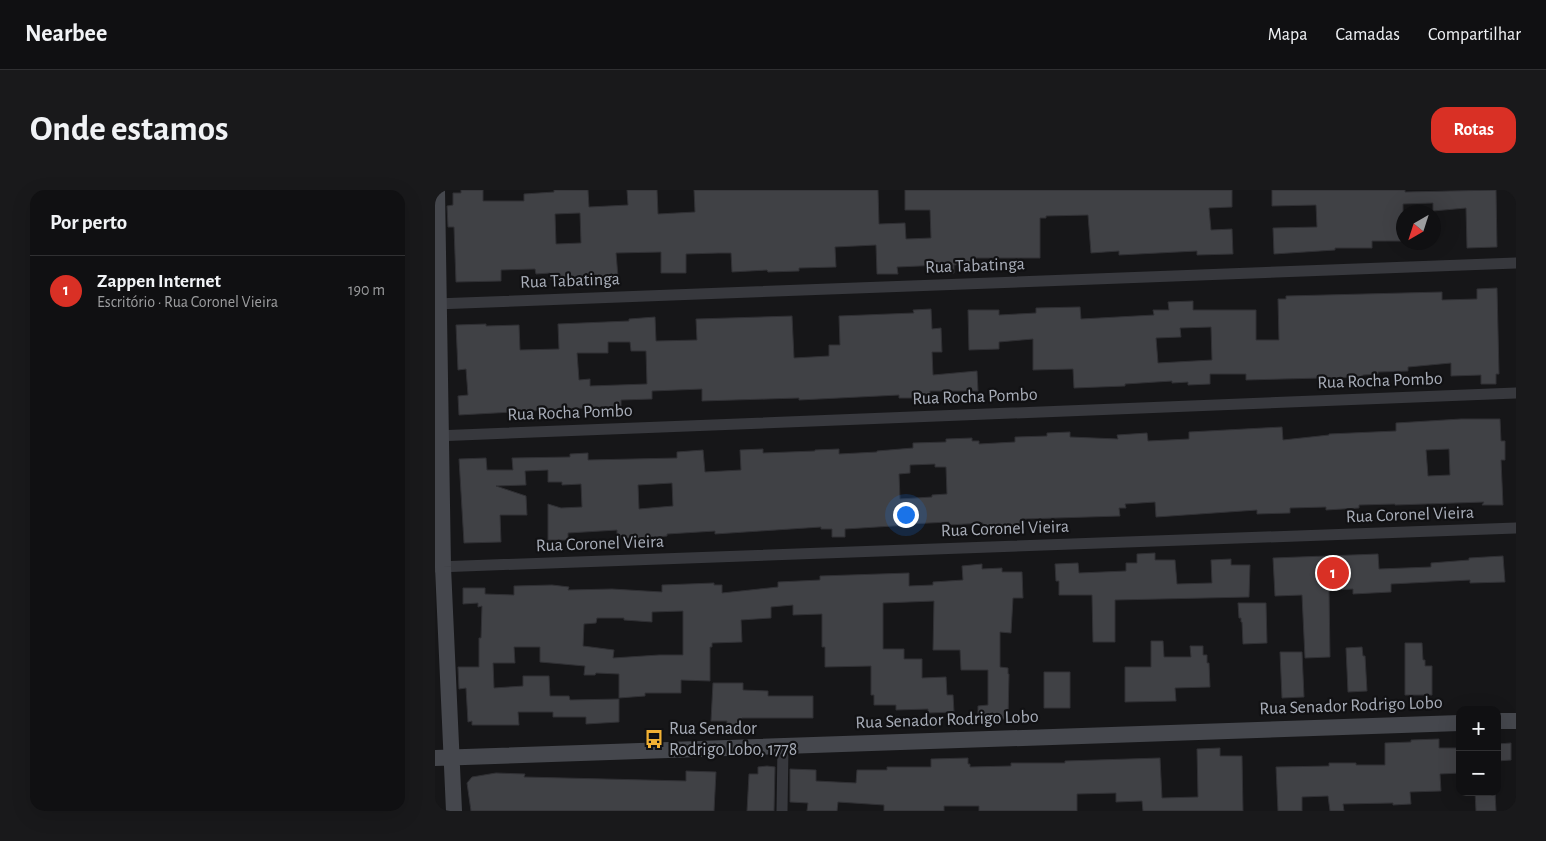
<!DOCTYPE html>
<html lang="pt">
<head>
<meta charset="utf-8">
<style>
	body { margin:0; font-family:"Alegreya Sans",sans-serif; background:#19191b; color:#f1f3f6 }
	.controls { position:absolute; right:15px; bottom:15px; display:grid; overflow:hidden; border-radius:10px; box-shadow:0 5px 20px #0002 }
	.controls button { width:45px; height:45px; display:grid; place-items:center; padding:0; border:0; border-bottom:1px solid #303032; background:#101012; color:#f1f3f6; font:25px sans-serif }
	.compass { position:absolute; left:961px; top:15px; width:45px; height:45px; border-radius:50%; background:#101012; box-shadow:0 5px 20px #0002; rotate:219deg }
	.you { position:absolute; left:470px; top:324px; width:18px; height:18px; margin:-12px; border:4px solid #fff; border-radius:50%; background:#1a73e8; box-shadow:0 0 0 8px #1a73e833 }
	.badge { display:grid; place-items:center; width:32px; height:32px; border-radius:50%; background:#d93025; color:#fff; font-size:16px; font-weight:700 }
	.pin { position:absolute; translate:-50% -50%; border:2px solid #fff; box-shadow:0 1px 5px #0006 }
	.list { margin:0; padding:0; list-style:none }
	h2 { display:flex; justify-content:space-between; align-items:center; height:65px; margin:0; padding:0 20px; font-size:21px }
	h2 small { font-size:16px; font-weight:400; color:#9c9d9f }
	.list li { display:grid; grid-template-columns:32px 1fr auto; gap:15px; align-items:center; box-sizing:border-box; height:70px; padding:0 20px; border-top:1px solid #303032 }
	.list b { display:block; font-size:19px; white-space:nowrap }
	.list p { margin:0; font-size:16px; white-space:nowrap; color:#9c9d9f }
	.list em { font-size:16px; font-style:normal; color:#9c9d9f }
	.map { position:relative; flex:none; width:1081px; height:621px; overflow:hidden; border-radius:15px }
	header { display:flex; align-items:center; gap:30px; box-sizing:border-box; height:70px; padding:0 25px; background:#101012; border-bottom:1px solid #303032 }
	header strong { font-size:24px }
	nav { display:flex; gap:28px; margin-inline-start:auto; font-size:18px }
	.intro { display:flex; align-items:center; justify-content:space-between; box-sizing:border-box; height:120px; padding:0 30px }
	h1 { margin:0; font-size:35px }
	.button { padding:12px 22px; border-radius:15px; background:#d93025; color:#fff; font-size:18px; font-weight:700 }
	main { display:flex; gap:30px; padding:0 30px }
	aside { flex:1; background:#101012; border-radius:15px; box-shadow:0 5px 20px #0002 }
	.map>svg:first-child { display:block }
</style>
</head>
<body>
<header>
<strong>Nearbee</strong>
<nav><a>Mapa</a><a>Camadas</a><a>Compartilhar</a></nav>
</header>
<div class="intro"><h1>Onde estamos</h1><a class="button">Rotas</a></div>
<main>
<aside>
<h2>Por perto<small></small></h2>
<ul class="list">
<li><span class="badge">1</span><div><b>Zappen Internet</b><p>Escritório · Rua Coronel Vieira</p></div><em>190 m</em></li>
</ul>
</aside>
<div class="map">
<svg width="1081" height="621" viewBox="0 0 1081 621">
	<rect width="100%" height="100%" fill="#161618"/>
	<path fill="#404145" stroke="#303034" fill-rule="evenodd" d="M26,0H48V11H89V4L119,2V0H153L154,17L193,15L192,0H222L223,24L260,22L259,0H443L444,34L470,33L471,49L496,48L495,20H470V0H797V17L774,18L776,40L797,39L798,64L762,65V61L684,65V61L656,63L653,25L611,26V28H605V68H540L541,73L519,75V83H507V75L462,77L463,84H442L441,55L400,57L401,77L364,78V81L333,82L332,80L297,82L296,63H284L251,64V83H226V62L181,63L183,87L115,89V83L101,84L100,79L66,80V91L21,92L19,37H13L12,16L18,15V3H26ZM145,23L146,53L121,54L120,24Z
		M837,0H970V2L1061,0L1062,57L1032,58L1031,18L998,21V13L968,14V51H937V58H900V60L839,64L838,38L882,37L881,15L837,16Z
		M1062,98L1064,184H1061V194H1046V185L1016,186V173L973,177V181L943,182V184L928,185L925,187L811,190V184H775V194L753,195V192L737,193V191L690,194V196L639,198L638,179L598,180V149L564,152V159L534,160L533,120H564V125L601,123V118L645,117L646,129L719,125L718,120H734L733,112L758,111V120H821V150H844L843,109H851V106L1007,102V110L1042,109V99ZM776,137L777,170L723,173L721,148L746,147L745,138Z
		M496,119L497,139L506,138L507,162H497L498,185L542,181L543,201H495V208H464V205L364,210V208L267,211V199L217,201V209L186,210V216L24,225L23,206L33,205L31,179L23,180L21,135L51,134V136L84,135L85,160L124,159L123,134L194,131V129L220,127L221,151L262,150L261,129L357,126L359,168L394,166V155H405L404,126L479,123L478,120ZM173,152H195L196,161H211L212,194L155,196V189L144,190L142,163H173Z
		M1026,229H1065L1066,251H1070V270H1066L1068,315H1047L1049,312L960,315V314L924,315V318L891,320V317L855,318V323L822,324V320L721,327L720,312L690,314L691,318H684L685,326L589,329V337L548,338V333L514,335V332L474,334V335L410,339V347H397V339H386V337L280,344V341L232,344V346L210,348H182V340L133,343V350H113V314L126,318L147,317L146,294L127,295V292H113V280L90,281L91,295L61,296L91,306L92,325H65L66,352L29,353L24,269L51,268L52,280H78L77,268L135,267V264L153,263V270L242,268V262L268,260L270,282L306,280L305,260L328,259V263L380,261V260L404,259V264L442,262V261L478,258V253L511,252V249L537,248V251H544V254L580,252V247L612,246V243L635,242V247L683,249L682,245L712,243L713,251L754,249V242L847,237L848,250L894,245V244L961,241V233ZM1014,259L1015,285L993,286L991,260ZM500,274V277H511L512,304L497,305V307L465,309L464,284L475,283V275ZM237,293L238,316L204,319L203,295Z
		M720,363V370H740L742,394L777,393L776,370L796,369V375H815L814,407L680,410V452H658L657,405H624V391H621L620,374L643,373L644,383L691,381V373H702V364Z
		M943,364L944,379L996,377V373L1034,370V368L1068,366L1070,392L1035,393V390L956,394V402L918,404V399L894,400L895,467L870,468L867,405L840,406L838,368Z
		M547,374V379L567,378V382H587L588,408H578L576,443L565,442V477L573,478V484H574L573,529H543V516L553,515V480H526L525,460H498L499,411L448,413V459H469V469H487V488L511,487L512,505H518L519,522L493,523V519L461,520V515H439V505H436V476L390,477V457H387V424L358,425V415L336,417V428L306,430L307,452L277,453V457H275V491L246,490V503H210V506L184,508V484L161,483L160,485H149L150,476L105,472V457H79L80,473H58L59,498L88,496V486H114L115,506H134L135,510L184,509V532L151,534V527H118V522H83L84,535H37V531L33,532L31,498L24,499L23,477H44V448H46L47,416L43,417V413L28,414V398H50V404L79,405V396L117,395L134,397L133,400L177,399L227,402V395L279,393V395H287V403L343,397V392L385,390V386L474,383V396L498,395V392L528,390L527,376ZM248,421V465H224L178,468L179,460L148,456L149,434L161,433L162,428H189V430L217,432V422Z
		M803,413H831L832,453L808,454L807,432H806V428H804Z
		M716,451H728L729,467H756L755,456H768V465H772V473H774L775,497L740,498L741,511L690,512V477H716Z
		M970,453H987L988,470H990V476H997V505H970Z
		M927,457L928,466H930L932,501L913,502L911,458Z
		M845,462H867L869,507L847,508Z
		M609,482H635V518H609Z
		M278,493H308V500L333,501V506H378V528H307V531H304L303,536H292V531H276Z
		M1004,549V558H1025V583L1005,584L1006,601L975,602L976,614L958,615V613L908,614L909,621H895L893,606L867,607V621H843L841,577L894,576V573H921V575H950V553L976,552V550Z
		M1076,553V570L1062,571V554Z
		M785,558V566H807L808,621H708L707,611L681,612V603L642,604V621H544V616H509V621H449V615L403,612L402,621H372L373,613L355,612V579L381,580V591L421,593L422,580H452V577H496V569L533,568V574H535V577L576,576V573H630V571L725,568L727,608L763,607L762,559Z
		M332,576L340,577L339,621H312L314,584H323V577Z
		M251,581L281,582L279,621H36L32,593L37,587L61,583L90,584L89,587L251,591Z
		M1040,602H1060L1061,621H1041Z"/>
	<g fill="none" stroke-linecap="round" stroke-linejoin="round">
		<path stroke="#37383d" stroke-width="11" d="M0,114L1081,73
			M0,246L1081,203
			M2,377L1081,338
			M347,621L348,556"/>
		<path stroke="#45474d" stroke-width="16" d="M2,0L8,377L19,621
			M1062,531H1081
			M0,568L1025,533"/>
	</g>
	<defs>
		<g id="bus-bare" transform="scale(1.5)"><path d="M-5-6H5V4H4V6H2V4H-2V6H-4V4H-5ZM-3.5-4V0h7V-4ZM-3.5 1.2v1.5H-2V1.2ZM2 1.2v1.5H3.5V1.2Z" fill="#f2b134" stroke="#111113" stroke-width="2.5" paint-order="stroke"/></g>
	</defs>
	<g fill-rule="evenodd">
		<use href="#bus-bare" x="219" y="549"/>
	</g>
	<g text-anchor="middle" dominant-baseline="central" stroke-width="4.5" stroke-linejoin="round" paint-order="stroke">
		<g font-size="18" fill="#a8adb8" stroke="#111113">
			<text transform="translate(540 76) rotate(-2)">Rua Tabatinga</text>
			<text transform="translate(135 91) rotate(-2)">Rua Tabatinga</text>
			<text transform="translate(945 191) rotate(-2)">Rua Rocha Pombo</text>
			<text transform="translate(540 207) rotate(-2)">Rua Rocha Pombo</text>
			<text transform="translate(135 223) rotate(-2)">Rua Rocha Pombo</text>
			<text transform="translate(975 325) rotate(-2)">Rua Coronel Vieira</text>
			<text transform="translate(570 339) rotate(-2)">Rua Coronel Vieira</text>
			<text transform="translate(165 354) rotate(-2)">Rua Coronel Vieira</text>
			<text transform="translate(916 516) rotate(-2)">Rua Senador Rodrigo Lobo</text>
			<text transform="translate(512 530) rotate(-2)">Rua Senador Rodrigo Lobo</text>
		</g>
		<g font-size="18" fill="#a8adb8" stroke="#111113" text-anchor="start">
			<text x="234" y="539">Rua Senador<tspan x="234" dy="21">Rodrigo Lobo, 1778</tspan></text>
		</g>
	</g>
</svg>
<div class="controls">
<button>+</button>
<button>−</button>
</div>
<svg class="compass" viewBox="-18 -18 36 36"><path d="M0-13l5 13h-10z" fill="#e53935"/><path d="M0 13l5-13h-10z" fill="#9c9d9f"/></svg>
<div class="you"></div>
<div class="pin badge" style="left:898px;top:383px">1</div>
</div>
</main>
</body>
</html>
